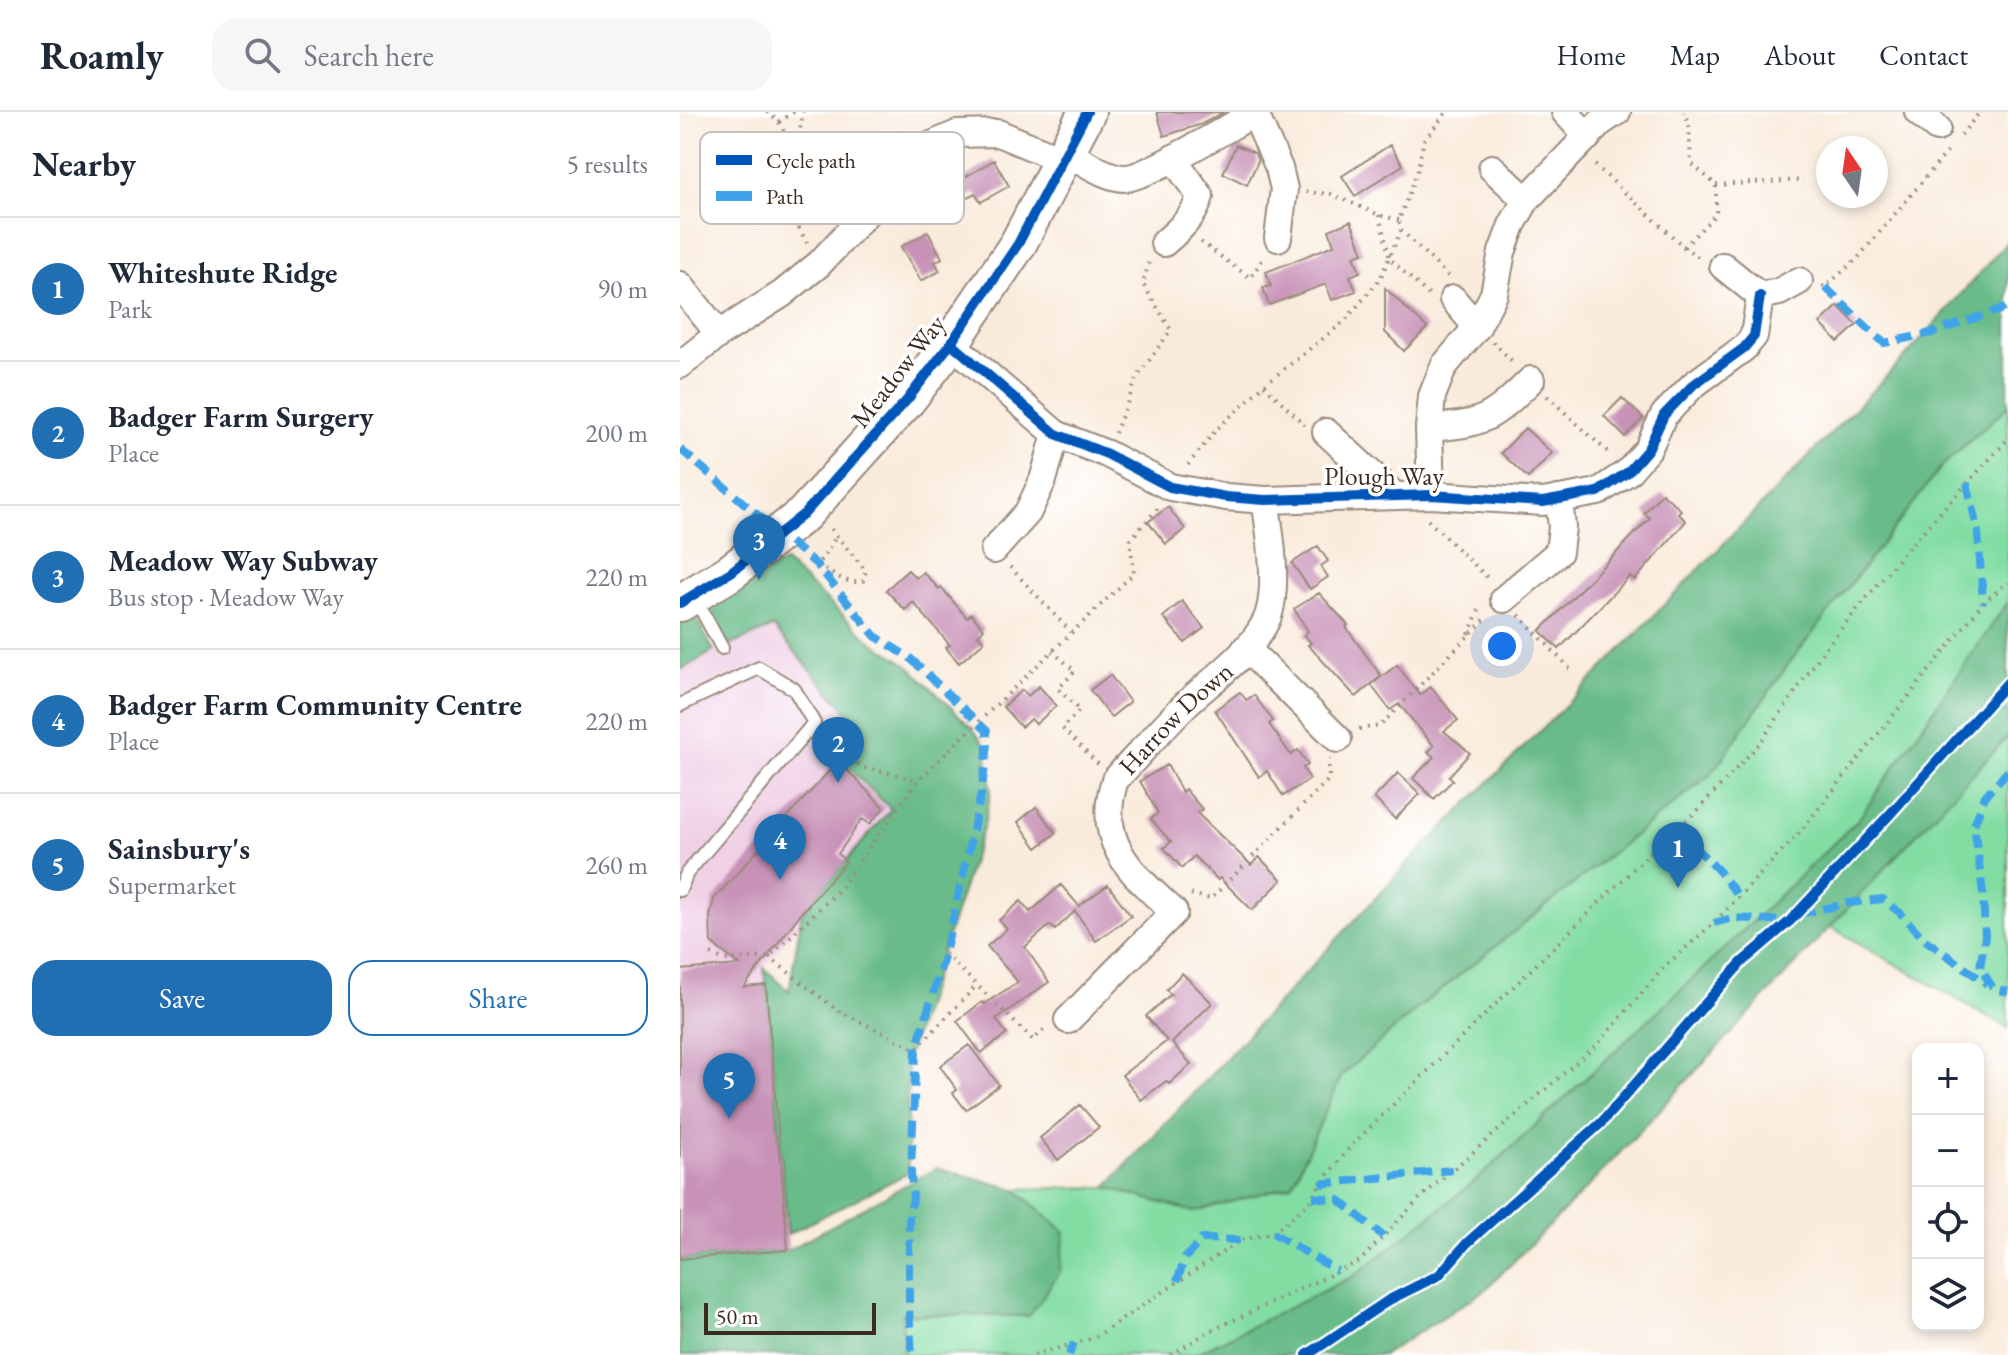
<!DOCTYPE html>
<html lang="en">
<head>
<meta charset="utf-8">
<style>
	body { margin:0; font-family:"EB Garamond",serif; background:#f6f6f7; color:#1f2937 }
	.controls { position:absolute; right:24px; bottom:24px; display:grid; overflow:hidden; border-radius:16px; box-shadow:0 4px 12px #0003 }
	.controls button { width:72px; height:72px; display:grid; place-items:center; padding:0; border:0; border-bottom:2px solid #e0e1e3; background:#fff; color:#1f2937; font:40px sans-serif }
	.compass { position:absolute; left:1136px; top:24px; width:72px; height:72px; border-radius:50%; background:#fff; box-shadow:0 4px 12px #0003; rotate:347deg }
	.scale { position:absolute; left:24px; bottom:20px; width:172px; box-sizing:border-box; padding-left:8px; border:4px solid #3b2a1e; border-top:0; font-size:22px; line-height:28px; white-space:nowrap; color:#3b2a1e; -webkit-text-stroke:6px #fff; paint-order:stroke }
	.you { position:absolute; left:822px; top:534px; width:28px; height:28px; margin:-20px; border:6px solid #fff; border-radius:50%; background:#1a73e8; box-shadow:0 0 0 12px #1a73e833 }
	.badge { display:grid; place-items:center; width:52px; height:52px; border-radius:50%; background:#1f6fb2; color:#fff; font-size:26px; font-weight:700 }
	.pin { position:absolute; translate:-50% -66px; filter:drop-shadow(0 2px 4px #0008) }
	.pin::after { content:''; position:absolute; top:42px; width:28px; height:24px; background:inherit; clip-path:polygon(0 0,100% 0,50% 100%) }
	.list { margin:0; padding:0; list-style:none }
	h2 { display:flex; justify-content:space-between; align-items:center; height:104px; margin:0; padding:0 32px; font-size:34px }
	h2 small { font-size:26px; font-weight:400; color:#747a83 }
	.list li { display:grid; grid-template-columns:52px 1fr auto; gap:24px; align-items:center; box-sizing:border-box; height:144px; padding:0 32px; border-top:2px solid #e0e1e3 }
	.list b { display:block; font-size:30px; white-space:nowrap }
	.list p { margin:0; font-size:26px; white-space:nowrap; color:#747a83 }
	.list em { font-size:26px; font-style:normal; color:#747a83 }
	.actions { display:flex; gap:16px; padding:24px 32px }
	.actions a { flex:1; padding:18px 0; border:2px solid #1f6fb2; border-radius:24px; text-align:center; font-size:28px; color:#1f6fb2 }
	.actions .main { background:#1f6fb2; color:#fff }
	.icon { flex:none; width:44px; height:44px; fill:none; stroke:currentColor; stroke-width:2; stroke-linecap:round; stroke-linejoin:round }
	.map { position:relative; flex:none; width:1328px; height:1243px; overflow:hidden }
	header { display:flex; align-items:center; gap:48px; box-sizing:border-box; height:112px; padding:0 40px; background:#fff; border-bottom:2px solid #e0e1e3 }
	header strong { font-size:38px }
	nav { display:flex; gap:44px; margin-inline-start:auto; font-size:28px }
	.search { width:560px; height:72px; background:#f6f6f7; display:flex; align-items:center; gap:20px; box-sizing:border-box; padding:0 28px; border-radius:24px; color:#747a83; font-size:30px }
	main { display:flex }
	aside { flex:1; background:#fff }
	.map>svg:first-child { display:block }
</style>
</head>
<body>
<header>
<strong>Roamly</strong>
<div class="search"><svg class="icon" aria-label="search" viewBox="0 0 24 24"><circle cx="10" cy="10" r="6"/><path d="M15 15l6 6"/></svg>Search here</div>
<nav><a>Home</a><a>Map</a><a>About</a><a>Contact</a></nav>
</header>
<main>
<aside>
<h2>Nearby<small>5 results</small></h2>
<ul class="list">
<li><span class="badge">1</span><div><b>Whiteshute Ridge</b><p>Park</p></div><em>90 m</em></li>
<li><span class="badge">2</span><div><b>Badger Farm Surgery</b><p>Place</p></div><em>200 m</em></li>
<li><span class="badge">3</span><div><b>Meadow Way Subway</b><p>Bus stop · Meadow Way</p></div><em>220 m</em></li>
<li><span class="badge">4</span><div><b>Badger Farm Community Centre</b><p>Place</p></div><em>220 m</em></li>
<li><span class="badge">5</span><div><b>Sainsbury's</b><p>Supermarket</p></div><em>260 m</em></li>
</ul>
<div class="actions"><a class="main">Save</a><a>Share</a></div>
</aside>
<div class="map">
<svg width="1328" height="1243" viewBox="0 0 1328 1243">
	<rect width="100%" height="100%" fill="#fff"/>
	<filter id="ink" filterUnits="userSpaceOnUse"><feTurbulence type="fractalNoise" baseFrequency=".0125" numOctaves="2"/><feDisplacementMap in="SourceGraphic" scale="16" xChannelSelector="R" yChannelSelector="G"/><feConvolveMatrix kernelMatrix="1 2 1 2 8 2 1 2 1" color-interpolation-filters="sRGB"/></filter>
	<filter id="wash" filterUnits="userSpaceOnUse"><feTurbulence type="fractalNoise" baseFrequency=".006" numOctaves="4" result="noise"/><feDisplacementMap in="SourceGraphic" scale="32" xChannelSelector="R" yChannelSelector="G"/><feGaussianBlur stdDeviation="1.8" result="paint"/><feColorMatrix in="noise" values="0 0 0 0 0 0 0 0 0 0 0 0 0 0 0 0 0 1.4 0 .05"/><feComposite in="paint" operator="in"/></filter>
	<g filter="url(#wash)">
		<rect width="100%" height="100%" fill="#f9ebdb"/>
		<path fill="#f0d0e5" d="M93,515L181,616L158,646L211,697L84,856L108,1138L0,1147V556Z"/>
		<path fill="#82dda3" stroke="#5e8460" stroke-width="2" d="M1328,294V490L1178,708L1037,844L798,1067L676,1163L513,1243H224L222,1202L349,1204L385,1120L335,1077L426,1075L514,1100L612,1073L662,963L737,897L1031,662L1107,554L1262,354Z
			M1328,624V916L1149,814Z"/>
		<path fill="#69bc89" stroke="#527354" stroke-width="2" d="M1328,129V294L1262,354L1107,554L1031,662L737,897L662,963L612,1073L514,1100L426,1075L731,748L927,552L1227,243Z
			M105,450L192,530L227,552L293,617L306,635L311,679L305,710L227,946L228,1061L108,1122L84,856L109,879L122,800L211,697L158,646L181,615L93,515L48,534L24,490Z
			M1328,490V624L906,1077L804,1179L703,1243H513L676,1163L798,1067L1037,844L1178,708Z
			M11,497L34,539L0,558V501Z
			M256,1056L335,1077L385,1120L380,1160L349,1204L222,1202L224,1243H0V1147L108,1138Z"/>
		<g id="blocks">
			<path fill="#c892b7" d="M477,0H544L522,12L484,24Z
				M556,33L575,41L578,49L567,73L543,61Z
				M710,33L723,53L675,84L662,64Z
				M314,48L329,74L301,90L295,81L284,87L275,71Z
				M671,109L683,141L674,144L680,160L670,164L676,179L652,188L646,172L589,193L583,176L591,174L586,160L654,133L649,118Z
				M248,120L262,146L255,150L260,159L241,169L221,135Z
				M705,176L747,216L724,239L705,220Z
				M1158,194L1177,213L1158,230L1140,211Z
				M942,286L963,306L945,325L924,304Z
				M845,316L872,341L848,366L821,341Z
				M982,381L1001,398L998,401L1006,409L955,468L950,464L879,537L860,519L970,406L964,401Z
				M488,395L505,417L486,432L468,410Z
				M638,434L648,449L641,454L648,465L630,477L612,451Z
				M228,458L236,466L243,460L259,477L261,475L287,506L291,502L304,517L298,523L304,530L279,551L266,536L270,533L233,490L225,498L206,478Z
				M639,481L668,513L666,515L701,564L676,585L628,533L631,531L624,523L628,519L614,497Z
				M502,489L524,516L505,531L483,505Z
				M717,553L740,583L751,575L778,608L764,619L790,641L769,664L773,668L754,687L733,666L754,645L748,640L754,634L719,592L710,598L691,573Z
				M430,563L450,590L431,605L410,578Z
				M359,574L376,594L356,612L351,607L341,615L323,595L342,578L348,584Z
				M560,580L566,588L574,583L593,609L589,612L611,643L618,638L628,653L623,656L630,667L603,684L587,659L579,665L535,598Z
				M158,649L204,696L190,712L182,707L158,742L166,750L122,800L64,875L86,873L108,1138L0,1147V858L60,853L31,831L30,804L34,787Z
				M487,653L502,680L505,677L522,697L517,701L571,753L579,745L602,768L572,798L540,766L538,768L514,744L502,756L484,736L491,730L471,707L478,701L460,669Z
				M718,661L740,682L715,707L694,686Z
				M356,695L376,721L357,736L338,710Z
				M381,773L399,794L428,773L451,804L416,829L395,799L375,818L370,813L345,835L369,870L316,907L327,922L301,941L277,909L302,890L304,892L338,870L307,834L327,817L319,808L341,789L350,800Z
				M502,861L532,891L492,931L511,952L489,972L486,969L461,988L442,963L487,929L466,904L491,882L486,878Z
				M289,933L319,973L286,998L273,981L277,978L260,954Z
				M400,993L419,1015L378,1048L360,1026Z"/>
		</g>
	</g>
	<g filter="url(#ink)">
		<use href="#blocks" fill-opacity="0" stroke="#9a8a7c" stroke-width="2"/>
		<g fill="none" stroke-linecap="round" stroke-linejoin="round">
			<g stroke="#9a8a7c" stroke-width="16">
				<path id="lane" d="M15,486L42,536
					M0,593L79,556L114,577L134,611L7,761L0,778"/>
			</g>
			<g stroke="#9a8a7c" stroke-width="30">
				<g id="street">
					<path d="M574,0L599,56L604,77L598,126"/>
					<path d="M885,0L908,25"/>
					<path d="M1238,0L1257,16"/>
					<path d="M387,41C404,49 426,66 445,66C464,67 552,13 575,1"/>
					<path d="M812,56L846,88"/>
					<path d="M484,131C498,119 516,103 520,84L493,46"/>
					<path d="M1043,154L1080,184L1099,180L1119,169"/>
					<path d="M0,173L39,222"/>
					<path d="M773,187L797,215"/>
					<path d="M271,231L376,322L427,342L490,375L546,385L585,388L751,383L863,390L918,380L948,360L968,337L984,303L1013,273L1064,236L1074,224L1080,184"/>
					<path d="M0,253L39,222L102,182L139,152L249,34L277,22L318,21L383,48"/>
					<path d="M749,316C805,312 811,307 851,268"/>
					<path d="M646,320L715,384"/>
					<path d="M751,383L749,316L752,284L764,254L797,215L814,182L822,140L832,113L846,88L921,10L937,0"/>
					<path d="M314,438L348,400L363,368L376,322"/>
					<path d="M824,487L879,440L882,415L879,387"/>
					<path d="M566,536L658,627"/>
					<path id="s1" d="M388,908L494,800C453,762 414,731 435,668C458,643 481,617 506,592C533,567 569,543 586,509C600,480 590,418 585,388"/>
				</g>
			</g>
			<g stroke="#9a8a7c" stroke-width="40">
				<path id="secondary" d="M0,491L51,460L124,402L227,288L271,231L338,132L407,0"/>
			</g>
			<path stroke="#9a8a7c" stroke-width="4" stroke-dasharray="2 6" stroke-linecap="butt" d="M87,0L99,10L116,43L121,64L113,105L127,131
				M99,10L114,0
				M1281,23L1300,0
				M116,40L123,0
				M915,53L1004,135L1021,147
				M1036,73L1124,68
				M626,80L651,82L699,103L719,108
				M699,103L710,147L751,185
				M721,118L768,164
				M521,130L570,166L585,144
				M1004,135L1036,102V73L1011,51L1009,11L1004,0
				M1142,174L1145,175L1177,147L1268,39
				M813,230L835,252
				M584,273L625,313
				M867,284L931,343
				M435,321L458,264L491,218L463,172L469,149
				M508,353L536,318L584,273L664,210L700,167L721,118L719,108L737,60L744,28L767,0
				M748,408L811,469
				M151,417L186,459L183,469C167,474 151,460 137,453L156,425
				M330,455L391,520
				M839,503L893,560
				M789,522L801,493
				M372,539L395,559L378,577L400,598L382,616L418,652
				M679,617L700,614L808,504
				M156,641L186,656L238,668
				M511,782L531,787L649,667V647
				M31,842L45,848L89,845L159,778L238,668L454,461L450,428L478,396
				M265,842L353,928L367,915
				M89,845L157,898L236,937L297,873
				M354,1243L414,1226L561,1128L593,1121L628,1092L641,1071L670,1035L977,734L1017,699L1080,631L1146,535L1225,439L1328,327
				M491,1243L528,1220L680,1149L739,1087L919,931L984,855L1034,811L1119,721L1303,491L1328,470"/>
			<use href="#lane" stroke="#fff" stroke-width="12"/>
			<use href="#street" stroke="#fff" stroke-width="26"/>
			<use href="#secondary" stroke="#fff" stroke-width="36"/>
			<path stroke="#3fa3ea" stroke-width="8" stroke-dasharray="16 8" stroke-linecap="butt" d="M1145,175L1204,231L1252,221L1328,195
				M0,337L137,453L195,524L230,546L307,619V641L301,682L265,842L236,937L231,1061L233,1088L229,1100V1196L232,1243
				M1287,371L1298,421L1303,491
				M1328,659L1305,684L1294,713L1303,781L1305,825L1300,856L1314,877L1328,880
				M997,717L1039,759L1059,785
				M1119,802L1169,791L1203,787L1220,801L1244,827L1307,872
				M1034,811L1053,806L1109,809
				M640,1072L772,1058
				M633,1085L659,1088L703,1124
				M593,1121L657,1159
				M497,1169L505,1146L522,1127L561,1128
				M389,1243L394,1231"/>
			<g stroke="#fff" stroke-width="15">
				<path id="cycleway" d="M271,231L376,322L427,342L490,375L546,385L585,388L751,383L863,390L918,380L948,360L968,337L984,303L1013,273L1064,236L1074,224L1080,184
					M0,491L51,460L124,402L227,288L271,231L338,132L407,0
					M627,1243L709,1188L759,1163L787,1131L921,1011L1061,851L1110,809L1212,700L1328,570"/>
			</g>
			<use href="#cycleway" stroke="#0057b8" stroke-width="10"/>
		</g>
	</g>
	<g text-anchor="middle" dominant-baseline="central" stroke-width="7" stroke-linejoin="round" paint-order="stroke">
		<g font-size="26" fill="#3b2a1e" stroke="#fff">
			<text transform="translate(218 259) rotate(-52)">Meadow Way</text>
			<text x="704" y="364">Plough Way</text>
			<text stroke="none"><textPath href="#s1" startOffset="394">Harrow Down</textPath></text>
		</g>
	</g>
	<rect x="20" y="20" width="264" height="92" rx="12" fill="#fff" stroke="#c4bfbc" stroke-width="2"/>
	<rect x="36" y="43" width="36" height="10" fill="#0057b8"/>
	<rect x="36" y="79" width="36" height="10" fill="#3fa3ea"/>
	<g font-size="22" fill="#3b2a1e">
		<text x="86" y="56">Cycle path</text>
		<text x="86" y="92">Path</text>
	</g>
</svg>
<div class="controls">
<button>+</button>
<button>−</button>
<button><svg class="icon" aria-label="locate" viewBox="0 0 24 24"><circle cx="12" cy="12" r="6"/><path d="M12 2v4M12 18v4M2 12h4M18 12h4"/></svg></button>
<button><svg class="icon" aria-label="layers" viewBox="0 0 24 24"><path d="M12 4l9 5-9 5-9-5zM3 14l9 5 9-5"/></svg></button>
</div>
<svg class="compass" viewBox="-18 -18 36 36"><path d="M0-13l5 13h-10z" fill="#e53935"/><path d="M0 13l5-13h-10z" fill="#747a83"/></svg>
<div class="scale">50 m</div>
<div class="you"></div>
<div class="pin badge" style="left:998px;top:776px">1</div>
<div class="pin badge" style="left:158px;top:671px">2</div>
<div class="pin badge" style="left:79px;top:468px">3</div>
<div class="pin badge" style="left:100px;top:768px">4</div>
<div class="pin badge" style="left:49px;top:1007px">5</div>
</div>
</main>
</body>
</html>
